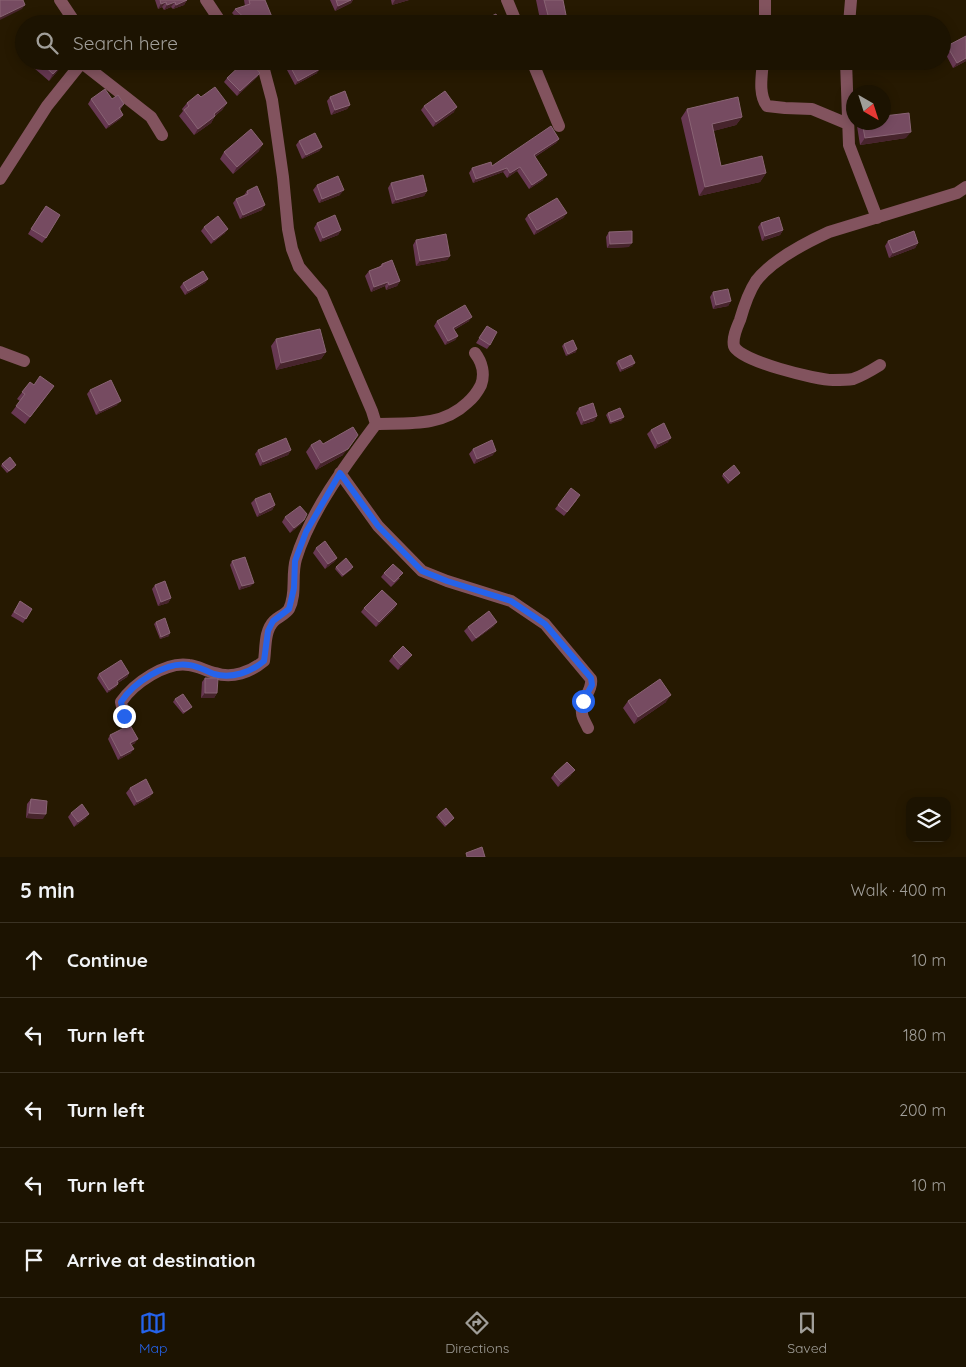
<!DOCTYPE html>
<html lang="en">
<head>
<meta charset="utf-8">
<style>
	body { margin:0; font-family:Quicksand,sans-serif; background:#292010; color:#f1f3f6 }
	.controls { position:absolute; right:15px; bottom:15px; display:grid; overflow:hidden; border-radius:10px; box-shadow:0 2px 12px #0003 }
	.controls button { width:45px; height:45px; display:grid; place-items:center; padding:0; border:0; border-bottom:1px solid #3a3223; background:#1c1301; color:#f1f3f6; font:25px sans-serif }
	.compass { position:absolute; left:846px; top:85px; width:45px; height:45px; border-radius:50%; background:#1c1301; box-shadow:0 2px 12px #0003; rotate:141deg }
	.stop { position:absolute; width:15px; height:15px; margin:-11px; border:4px solid #2563eb; border-radius:50%; background:#fff }
	.stop.end { background:#2563eb; border-color:#fff; box-shadow:0 1px 5px #0008 }
	.list { margin:0; padding:0; list-style:none }
	h2 { display:flex; justify-content:space-between; align-items:center; height:65px; margin:0; padding:0 20px; font-size:21px }
	h2 small { font-size:16px; font-weight:400; color:#a09e99 }
	.list li { display:grid; grid-template-columns:32px 1fr auto; gap:15px; align-items:center; box-sizing:border-box; height:75px; padding:0 20px; border-top:1px solid #3a3223 }
	.list b { display:block; font-size:19px; white-space:nowrap }
	.list em { font-size:16px; font-style:normal; color:#a09e99 }
	.icon { flex:none; width:28px; height:28px; fill:none; stroke:currentColor; stroke-width:2; stroke-linecap:round; stroke-linejoin:round }
	.map { position:relative; flex:none; width:966px; height:857px; overflow:hidden }
	.search { position:absolute; background:#1c1301; box-shadow:0 2px 12px #0003; left:15px; right:15px; top:15px; height:55px; display:flex; align-items:center; gap:12px; box-sizing:border-box; padding:0 18px; border-radius:28px; color:#a09e99; font-size:19px }
	.sheet { height:440px; background:#1c1301 }
	nav { display:flex; justify-content:space-around; align-items:center; box-sizing:border-box; height:70px; border-top:1px solid #3a3223; background:#1c1301; font-size:14px; color:#a09e99 }
	nav a { display:grid; justify-items:center; gap:2px }
	nav .on { color:#2563eb }
	.map>svg:first-child { display:block }
</style>
</head>
<body>
<div class="map">
<svg width="966" height="857" viewBox="0 0 966 857">
	<rect width="100%" height="100%" fill="#261901"/>
	<g fill="none" stroke-linecap="round" stroke-linejoin="round">
		<path stroke="#82535e" stroke-width="12" d="M60,0L76,24
			M206,0L222,24
			M507,0L517,24
			M765,24V0
			M849,24L851,0
			M532,61L559,126
			M763,61C762,75 758,94 767,106L785,108L812,109L848,124
			M846,61L849,145L877,218
			M82,63L151,117L162,135
			M0,179L47,106L83,61
			M0,352L24,361
			M880,365C872,370 862,376 853,379C847,380 839,380 833,380C817,380 739,361 734,346C732,338 737,327 740,320C744,306 748,293 756,281C772,260 805,243 829,232L957,193L966,187
			M376,424C408,423 442,427 467,403C473,398 477,393 481,385C485,374 482,362 475,353
			M340,473L378,526L422,571L447,581L511,601L545,624L591,679C593,691 580,700 582,713C582,718 586,723 588,728
			M124,716L121,702C134,683 166,661 189,665C198,666 206,671 215,673C232,679 251,672 264,661C266,648 264,631 274,621C278,617 286,614 289,609C297,594 291,575 296,559C310,512 347,463 376,424L372,411L322,294L299,267L292,249L288,229L283,177L272,100L263,66L259,61"/>
	</g>
	<path fill="#673852" d="M155,0H187L184,5L173,9L171,7L164,10L162,7L158,9Z
		M244,0H265L268,22L264,24H242L232,13L235,9L245,6Z
		M330,0H353L351,3L335,11Z
		M391,0H409L392,5Z
		M536,0H563L566,15L560,23L541,24Z
		M966,36V61L953,68L944,51L947,46Z
		M26,61H66L49,81Z
		M291,61H316L317,73L295,85L287,70L291,65L290,63Z
		M260,73L257,77L237,96L224,82L227,78Z
		M201,97L227,103L222,110L215,116L211,123L194,135L179,116L183,111L182,109L187,103Z
		M330,97L350,105L347,109L331,115L327,101Z
		M91,99H112L124,104L120,110L123,115L120,119L106,129L88,104Z
		M424,106L454,112L433,127L421,110Z
		M687,109L742,117L736,125L713,131L721,166L766,173L760,182L699,196L681,118Z
		M860,122H884L906,138L860,145L857,126Z
		M559,139L556,143L535,157L543,180L529,189L517,171L507,178L503,172L473,183L469,173L472,168L492,166Z
		M299,141L322,147L319,151L302,159L296,145Z
		M259,151L233,174L220,159L224,152Z
		M391,183L427,191L424,196L392,204L388,188Z
		M317,185L340,195L319,203L313,190Z
		M247,191L262,210L240,219L233,203L236,199L244,195Z
		M42,211L46,238L42,243L28,234Z
		M567,213L563,218L534,235L525,219L528,215Z
		M317,223L341,230L338,235L320,242L314,228Z
		M761,223L783,230L780,235L762,241L758,227Z
		M204,227L225,233L211,244L201,231Z
		M609,232L629,247L607,248L606,237Z
		M416,240L450,256L447,260L416,266L413,245Z
		M888,241L918,243L915,248L889,258L885,246Z
		M382,264L400,281L397,286L386,290L385,286L371,292L365,276L369,271L379,267Z
		M208,279L205,283L185,295L180,287L183,283Z
		M713,292L731,301L728,306L713,309L710,297Z
		M437,321H469L454,330L458,336L455,340L445,345L434,326Z
		M487,326L490,345L487,349L476,343Z
		M276,339L326,352L321,359L276,370L271,346Z
		M564,344L576,352L566,356L562,346Z
		M618,361L633,366L620,372L616,363Z
		M30,382L34,385L54,386L25,424L11,413L20,401L17,399Z
		M90,390L117,405L96,415L87,394Z
		M579,408L597,416L594,421L581,425L576,413Z
		M608,413L622,420L610,424L606,415Z
		M651,430L668,442L655,449L647,434Z
		M323,444L343,455L316,470L306,452L311,445Z
		M473,449L493,455L474,464L469,454Z
		M258,450H291L288,455L260,466L255,454Z
		M2,464L15,467L7,473L1,466Z
		M740,473L728,484L722,476L723,474Z
		M255,499L275,505L272,510L257,517L251,503Z
		M577,500L564,516L555,509L558,505Z
		M285,517L301,524L290,533L282,522Z
		M316,548L337,558L334,562L325,569L313,553Z
		M232,561L251,586L239,590L230,565Z
		M336,567L352,569L342,577L335,569Z
		M384,573L400,578L391,587L381,577Z
		M155,585L171,598L168,603L158,606L152,589Z
		M20,601L32,609L23,623L11,616Z
		M397,604L394,609L376,627L361,612L364,608Z
		M156,622L169,636L160,639L154,624Z
		M494,626L472,642L464,631L468,627Z
		M393,656L408,660L398,670L389,661Z
		M129,673L127,677L118,683L116,687L107,693L97,678L99,674Z
		M205,678L217,693L214,698H201L202,682Z
		M175,699L190,709L183,714L173,702Z
		M628,701L666,702L634,724L623,708Z
		M110,735L135,743L132,745L131,753L118,760L108,739Z
		M554,774L571,775L558,787L551,778Z
		M130,788L150,797L134,806L126,793Z
		M31,799L43,819L26,818L27,804Z
		M71,813L86,818L74,827L68,817Z
		M438,815L454,818L445,827L436,817Z"/>
	<path fill="#47242c" d="M187,0L184,5L173,9L176,5Z
		M350,0H353L351,3L335,11L338,6Z
		M395,0H409L392,5Z
		M166,2L162,7L158,9L161,4Z
		M175,2L171,7L164,10L167,5Z
		M25,5L22,9L0,20V17Z
		M566,15L560,23L545,24L549,19Z
		M272,17L268,22L264,24H252Z
		M966,58V61L953,68L957,63Z
		M66,61L62,66L49,81L53,74Z
		M320,69L317,73L295,85L298,81Z
		M260,73L257,77L237,96L240,91Z
		M227,103L222,110L209,120L214,114Z
		M350,105L347,109L331,115L335,110Z
		M457,107L454,112L433,127L436,122Z
		M123,115L120,119L106,129L109,125Z
		M215,116L211,123L194,135L198,129Z
		M742,117L736,125L706,133L712,124Z
		M911,132L906,138L860,145L865,138Z
		M559,139L556,143L531,159L534,155Z
		M263,144L259,151L233,174L237,167Z
		M322,147L319,151L302,159L306,155Z
		M520,167L517,171L507,178L510,173Z
		M507,168L503,172L473,183L476,179Z
		M766,173L760,182L699,196L705,187Z
		M547,175L543,180L529,189L532,185Z
		M344,190L340,195L319,203L322,199Z
		M427,191L424,196L392,204L396,200Z
		M265,205L262,210L240,219L243,215Z
		M567,213L563,218L534,235L537,230Z
		M228,229L225,233L211,244L214,240Z
		M341,230L338,235L320,242L323,238Z
		M783,230L780,235L762,241L765,236Z
		M632,243L629,247L607,248L610,244Z
		M918,243L915,248L889,258L893,253Z
		M450,256L447,260L416,266L420,261Z
		M208,279L205,283L185,295L188,291Z
		M400,281L397,286L386,290L389,285Z
		M388,282L385,286L371,292L374,287Z
		M731,301L728,306L713,309L716,305Z
		M472,317L469,321L450,332L453,328Z
		M458,336L455,340L445,345L448,341Z
		M577,349L576,352L566,356L568,354Z
		M326,352L321,359L276,370L281,363Z
		M635,363L633,366L620,372L622,369Z
		M121,401L117,405L96,415L100,411Z
		M597,416L594,421L581,425L584,421Z
		M624,417L622,420L610,424L611,422Z
		M358,435L343,455L316,470L321,463Z
		M671,438L668,442L655,449L658,444Z
		M291,450L288,455L260,466L263,462Z
		M496,451L493,455L474,464L477,459Z
		M275,505L272,510L257,517L260,513Z
		M304,520L301,524L290,533L294,528Z
		M337,558L334,562L325,569L328,564Z
		M254,583L251,586L239,590L242,586Z
		M171,598L168,603L158,606L161,602Z
		M397,604L394,609L376,627L379,622Z
		M497,622L494,626L472,642L476,638Z
		M170,633L169,636L160,639L161,637Z
		M412,655L408,660L398,670L401,665Z
		M129,673L127,677L114,685L117,681Z
		M118,684L116,687L107,693L109,690Z
		M205,693H217L214,698H201Z
		M671,695L666,702L634,724L638,717Z
		M138,739L135,743L128,747L130,743Z
		M134,749L131,753L118,760L121,756Z
		M575,770L571,775L558,787L561,782Z
		M153,793L150,797L134,806L137,802Z
		M29,813L46,814L43,819L26,818Z
		M89,814L86,818L74,827L78,822Z"/>
	<path fill="#764b61" stroke="#896474" d="M0,0H23L25,5L0,17Z
		M160,0H187L176,5L175,2L167,5L166,2L161,4Z
		M249,0H265L272,17L251,24L235,9L250,4Z
		M336,0H351L338,6Z
		M544,0H563L566,15L549,19Z
		M496,14L500,23L482,24L481,21Z
		M417,18L419,24H402V23Z
		M966,36V58L957,63L947,46Z
		M39,61H65L53,74Z
		M245,61H249L260,73L240,91L227,78Z
		M294,61H316L320,69L298,81L290,66L295,63Z
		M215,87L227,103L214,114L215,116L198,129L184,110L189,106L187,103L198,94L201,97Z
		M105,89L112,99L118,95L124,104L119,108L123,115L109,125L91,99Z
		M345,91L350,105L335,110L330,97Z
		M445,91L457,107L436,122L424,106Z
		M738,97L742,117L712,124L721,166L762,156L766,173L705,187L687,109Z
		M909,113L911,132L865,138L862,122H884V116Z
		M551,126L559,139L534,155L547,175L532,185L520,167L510,173L507,168L476,179L472,168L491,162L492,166Z
		M251,129L263,144L237,167L224,152Z
		M315,133L322,147L306,155L299,141Z
		M423,175L427,191L396,200L391,183Z
		M338,176L344,190L322,199L317,185Z
		M257,186L265,205L243,215L236,199L248,194L247,191Z
		M557,198L567,213L537,230L528,215Z
		M46,206L60,215L46,238L31,229Z
		M335,215L341,230L323,238L317,223Z
		M218,216L228,229L214,240L204,227Z
		M779,217L783,230L765,236L761,223Z
		M632,231V243L610,244L609,232Z
		M914,231L918,243L893,253L888,241Z
		M446,234L450,256L420,261L416,240Z
		M392,260L400,281L389,285L388,282L374,287L369,271L382,266V264Z
		M203,271L208,279L188,291L183,283Z
		M728,289L731,301L716,305L713,292Z
		M465,305L472,317L453,328L458,336L448,341L437,321Z
		M487,326L497,332L490,345L479,338Z
		M320,329L326,352L281,363L276,339Z
		M573,340L577,349L568,354L564,344Z
		M631,355L635,363L622,369L618,361Z
		M40,376L54,386L30,417L16,406L25,394L22,392L30,382L34,385Z
		M111,380L121,401L100,411L90,390Z
		M593,403L597,416L584,421L579,408Z
		M620,408L624,417L611,422L608,413Z
		M664,423L671,438L658,444L651,430Z
		M353,427L358,435L348,449L321,463L311,445L320,440L323,444Z
		M286,438L291,450L263,462L258,450Z
		M492,440L496,451L477,459L473,449Z
		M10,457L16,465L9,471L2,464Z
		M734,465L740,473L730,481L723,474Z
		M571,488L580,495L567,512L558,505Z
		M270,493L275,505L260,513L255,499Z
		M300,506L307,514L304,520L294,528L285,517Z
		M325,541L337,558L328,564L316,548Z
		M245,557L254,583L242,586L232,561Z
		M346,558L353,567L343,575L336,567Z
		M393,564L403,573L394,582L384,573Z
		M165,581L171,598L161,602L155,585Z
		M382,590L397,604L379,622L364,608Z
		M20,601L32,609L26,619L14,612Z
		M489,611L497,622L476,638L468,627Z
		M165,618L170,633L161,637L156,622Z
		M403,646L412,655L401,665L393,656Z
		M121,660L129,673L117,681L118,684L109,690L99,674Z
		M205,678H218L217,693H205Z
		M660,679L671,695L638,717L628,701Z
		M183,694L192,707L184,712L175,699Z
		M130,725L138,739L130,743L134,749L121,756L110,735Z
		M567,762L575,770L561,782L554,774Z
		M146,779L153,793L137,802L130,788Z
		M31,799L47,801L46,814L29,813Z
		M82,804L89,814L78,822L71,813Z
		M446,808L454,818L446,825L438,815Z
		M482,847L485,857H467L466,853Z"/>
	<g fill="none" stroke-linecap="round" stroke-linejoin="round">
		<path stroke="#2563eb" stroke-width="6" d="M124,716L121,702C133,683 166,661 189,665C198,666 206,671 214,674C232,679 251,672 264,661L268,631L273,621L289,609L294,588L295,561L306,532L340,473L378,526L422,571L447,581L511,601L545,624L591,678L592,685L583,701"/>
	</g>
</svg>
<div class="controls">
<button><svg class="icon" aria-label="layers" viewBox="0 0 24 24"><path d="M12 4l9 5-9 5-9-5zM3 14l9 5 9-5"/></svg></button>
</div>
<svg class="compass" viewBox="-18 -18 36 36"><path d="M0-13l5 13h-10z" fill="#e53935"/><path d="M0 13l5-13h-10z" fill="#a09e99"/></svg>
<div class="stop" style="left:583px;top:701px"></div>
<div class="stop end" style="left:124px;top:716px"></div>
<div class="search"><svg class="icon" aria-label="search" viewBox="0 0 24 24"><circle cx="10" cy="10" r="6"/><path d="M15 15l6 6"/></svg>Search here</div>
</div>
<section class="sheet">
<h2>5 min<small>Walk · 400 m</small></h2>
<ul class="list">
<li><svg class="icon" aria-label="ahead" viewBox="0 0 24 24"><path d="M12 20V5M6 11l6-6 6 6"/></svg><div><b>Continue</b></div><em>10 m</em></li>
<li><svg class="icon" aria-label="left" viewBox="0 0 24 24"><path d="M17 20v-9H6M10 6l-5 5 5 5"/></svg><div><b>Turn left</b></div><em>180 m</em></li>
<li><svg class="icon" aria-label="left" viewBox="0 0 24 24"><path d="M17 20v-9H6M10 6l-5 5 5 5"/></svg><div><b>Turn left</b></div><em>200 m</em></li>
<li><svg class="icon" aria-label="left" viewBox="0 0 24 24"><path d="M17 20v-9H6M10 6l-5 5 5 5"/></svg><div><b>Turn left</b></div><em>10 m</em></li>
<li><svg class="icon" aria-label="arrive" viewBox="0 0 24 24"><path d="M6 21V4h12l-3 4 3 4H6"/></svg><div><b>Arrive at destination</b></div></li>
</ul>
</section>
<nav>
<a class="on"><svg class="icon" aria-label="map" viewBox="0 0 24 24"><path d="M3 6l6-2 6 2 6-2v14l-6 2-6-2-6 2zM9 4v14M15 6v14"/></svg>Map</a>
<a><svg class="icon" aria-label="directions" viewBox="0 0 24 24"><path d="M12 3l9 9-9 9-9-9zM9 14v-3h6M13 9l2 2-2 2"/></svg>Directions</a>
<a><svg class="icon" aria-label="saved" viewBox="0 0 24 24"><path d="M7 4h10v16l-5-4-5 4z"/></svg>Saved</a>
</nav>
</body>
</html>
